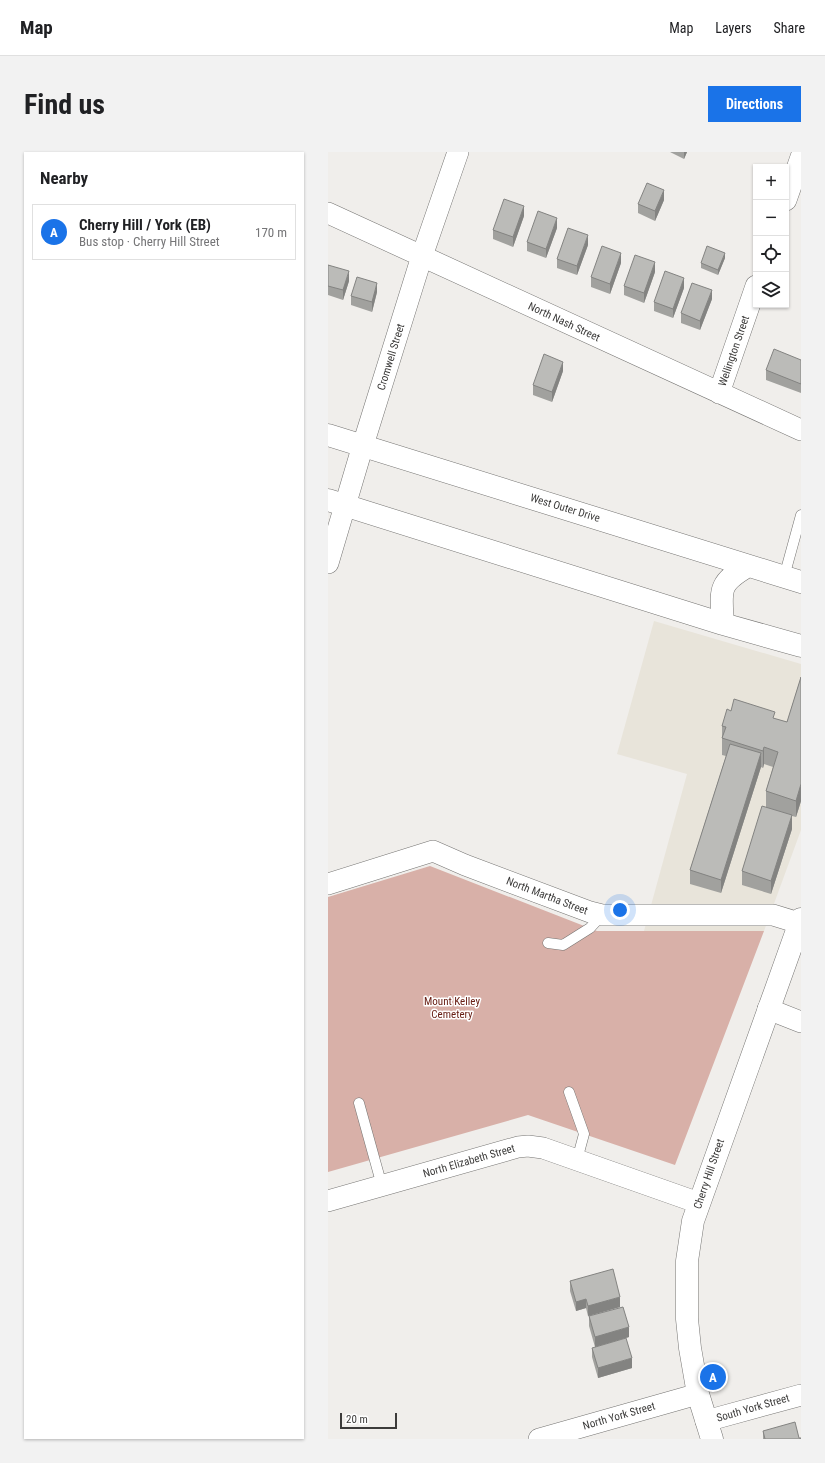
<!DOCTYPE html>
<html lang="en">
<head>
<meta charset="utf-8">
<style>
	body { margin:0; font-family:"Roboto Condensed",sans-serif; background:#f2f2f2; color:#202124 }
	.controls { position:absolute; right:12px; top:12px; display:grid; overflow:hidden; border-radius:0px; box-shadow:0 1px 3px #0004 }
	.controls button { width:36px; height:36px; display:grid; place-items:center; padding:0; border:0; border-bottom:1px solid #e0e0e0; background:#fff; color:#202124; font:20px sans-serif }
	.scale { position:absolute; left:12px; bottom:10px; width:57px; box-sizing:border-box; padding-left:4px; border:2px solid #3c3b3a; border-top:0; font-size:11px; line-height:14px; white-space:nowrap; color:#3c3b3a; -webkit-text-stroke:3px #fff; paint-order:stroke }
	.you { position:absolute; left:292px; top:758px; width:14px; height:14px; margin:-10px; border:3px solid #fff; border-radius:50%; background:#1a73e8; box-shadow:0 0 0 6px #1a73e833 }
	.badge { display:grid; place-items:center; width:26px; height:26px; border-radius:50%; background:#1a73e8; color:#fff; font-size:13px; font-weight:700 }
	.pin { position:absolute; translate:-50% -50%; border:2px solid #fff; box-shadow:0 1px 4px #0006 }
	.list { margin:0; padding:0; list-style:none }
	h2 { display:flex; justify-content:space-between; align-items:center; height:52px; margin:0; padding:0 16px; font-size:17px }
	h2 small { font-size:13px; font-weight:400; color:#757577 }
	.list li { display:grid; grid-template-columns:26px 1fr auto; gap:12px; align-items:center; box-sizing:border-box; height:56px; margin:0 8px 8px; padding:0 8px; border:1px solid #e0e0e0; border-radius:0px }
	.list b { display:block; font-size:15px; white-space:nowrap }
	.list p { margin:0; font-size:13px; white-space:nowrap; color:#757577 }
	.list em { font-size:13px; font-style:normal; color:#757577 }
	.icon { flex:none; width:22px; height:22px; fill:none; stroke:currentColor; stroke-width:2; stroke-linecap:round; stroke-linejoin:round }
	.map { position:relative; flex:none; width:473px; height:1287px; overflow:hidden; border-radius:0px }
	header { display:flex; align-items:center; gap:24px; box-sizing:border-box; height:56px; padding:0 20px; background:#fff; border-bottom:1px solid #e0e0e0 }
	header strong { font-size:19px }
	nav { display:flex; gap:22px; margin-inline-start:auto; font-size:14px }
	.intro { display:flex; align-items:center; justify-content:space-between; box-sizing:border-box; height:96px; padding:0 24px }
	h1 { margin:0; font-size:28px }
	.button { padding:10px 18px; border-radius:0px; background:#1a73e8; color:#fff; font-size:14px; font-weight:700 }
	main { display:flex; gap:24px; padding:0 24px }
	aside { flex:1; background:#fff; border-radius:0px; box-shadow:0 1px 3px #0004 }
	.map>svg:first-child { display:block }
</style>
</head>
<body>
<header>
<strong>Map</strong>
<nav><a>Map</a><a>Layers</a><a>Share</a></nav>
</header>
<div class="intro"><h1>Find us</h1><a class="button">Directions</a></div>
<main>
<aside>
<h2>Nearby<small></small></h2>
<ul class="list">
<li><span class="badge">A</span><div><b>Cherry Hill / York (EB)</b><p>Bus stop · Cherry Hill Street</p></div><em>170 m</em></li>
</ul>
</aside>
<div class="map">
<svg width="473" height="1287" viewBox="0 0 473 1287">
	<rect width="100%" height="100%" fill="#f0eeeb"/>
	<path fill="#e8e4da" d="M326,469L473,512V678L436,779H316L359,622L289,602Z"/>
	<path fill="#d8b0a8" d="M102,714L269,779H436L347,1013L200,963L0,1020V745Z"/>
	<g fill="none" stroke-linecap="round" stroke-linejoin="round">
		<g stroke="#757472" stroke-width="11">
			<path id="service" d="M456,425L473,363
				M220,791L235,793L262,776L274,763
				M241,940L256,982L249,1008
				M31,951L54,1034"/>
		</g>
		<g stroke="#757472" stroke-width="22">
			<path id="minor" d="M458,48L473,5
				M0,61L473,278
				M391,241L428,134
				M0,411L35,293L94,104L130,0
				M0,732L105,699L137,713L262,760L274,763H445L471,771
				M440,857L473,870
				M0,1049L190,995L200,994L215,996L371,1051
				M378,1269L473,1243
				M211,1287L370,1242"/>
		</g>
		<g stroke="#757472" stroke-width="23">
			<path id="tertiary" d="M384,1287L370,1242L362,1196L359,1167V1109L365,1069L473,767"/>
		</g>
		<g stroke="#757472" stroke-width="23">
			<path id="secondary" d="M0,283L473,430
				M0,348L395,472L473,494
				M395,472C393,438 389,432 420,414"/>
		</g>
		<use href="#service" stroke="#fff" stroke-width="10"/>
		<use href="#minor" stroke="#fff" stroke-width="21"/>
		<use href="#tertiary" stroke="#fff" stroke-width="22"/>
		<use href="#secondary" stroke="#fff" stroke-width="22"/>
	</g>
	<path fill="#a1a19e" d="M342,0H359L356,7Z
		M336,48L327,69L310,61V52Z
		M196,64L185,95L165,87V78Z
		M229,76L218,106L199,99V90Z
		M260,93L249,123L229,116V107Z
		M397,106L390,123L373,116V111Z
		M293,111L282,142L263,135V125Z
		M0,113L21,129L15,148L0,143Z
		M327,120L316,151L296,143V134Z
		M356,136L345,166L326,159V150Z
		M49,140L44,160L23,153V144Z
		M384,147L372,178L353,171V161Z
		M473,208V241L438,228V218Z
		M235,219L224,250L205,243V233Z
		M473,525V649L468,665L464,664V677L443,742L414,733V719L438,655V639L445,615L436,612L435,616L433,615L393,741L362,732V718L398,604L394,603V574L403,559L447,567L459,570Z
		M242,1129L292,1155L260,1164L258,1156L248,1159L242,1139Z
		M261,1164L301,1185L267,1195L261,1174Z
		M264,1196L304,1216L270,1226L264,1205Z
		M435,1279L471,1286L473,1287H435Z"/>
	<path fill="#838381" d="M356,0H359L356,7Z
		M336,38V48L327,69V59Z
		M196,54V64L185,95V85Z
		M229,66V76L218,106V97Z
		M260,83V93L249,123V114Z
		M293,101V111L282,142V132Z
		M397,101V106L390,123V118Z
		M327,110V120L316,151V141Z
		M21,119V129L15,148V138Z
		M356,126V136L345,166V157Z
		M49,131V140L44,160V150Z
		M384,138V147L372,178V169Z
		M235,210V219L224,250V240Z
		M436,595V612L435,616V599Z
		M433,601V615L393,741V728Z
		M473,632V649L468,665V649Z
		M464,663V677L443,742V729Z
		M292,1145V1155L260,1164V1154Z
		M258,1147V1156L248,1159V1150Z
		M301,1175V1185L267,1195V1185Z
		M304,1206V1216L270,1226V1216Z"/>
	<path fill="#bbbbb8" stroke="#838381" d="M319,31L336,38L327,59L310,52Z
		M176,47L196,54L185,85L165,78Z
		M210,59L229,66L218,97L199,90Z
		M240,76L260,83L249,114L229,107Z
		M274,94L293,101L282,132L263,125Z
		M379,94L397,101L390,118L373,111Z
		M307,103L327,110L316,141L296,134Z
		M0,113L21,119L15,138L0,134Z
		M337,119L356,126L345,157L326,150Z
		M29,125L49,131L44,150L23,144Z
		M364,131L384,138L372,169L353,161Z
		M446,197L473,208V232L438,218Z
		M216,202L235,210L224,240L205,233Z
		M473,525V632L468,649L438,639L450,600L436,595L435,599L394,586L398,575L394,574L399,557L403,559L406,547L447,560L445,566L459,570Z
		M402,592L433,601L393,728L362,718Z
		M434,654L464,663L443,729L414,719Z
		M285,1117L292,1145L260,1154L258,1147L248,1150L242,1129Z
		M295,1155L301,1175L267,1185L261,1164Z
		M298,1186L304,1206L270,1216L264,1196Z
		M467,1270L471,1286H473V1287H437L435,1279Z"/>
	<g text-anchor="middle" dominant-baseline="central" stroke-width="3" stroke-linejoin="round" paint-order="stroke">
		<g font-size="11" fill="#3c3b3a" stroke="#fff">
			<text transform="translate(236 170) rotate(25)">North Nash Street</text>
			<text transform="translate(406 199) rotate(-71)">Wellington Street</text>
			<text transform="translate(63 205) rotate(-73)">Cromwell Street</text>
			<text transform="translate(237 356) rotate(17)">West Outer Drive</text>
			<text transform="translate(219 744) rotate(21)">North Martha Street</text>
			<text transform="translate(141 1009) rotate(-16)">North Elizabeth Street</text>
			<text transform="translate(381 1022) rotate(-71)">Cherry Hill Street</text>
			<text transform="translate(425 1256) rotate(-16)">South York Street</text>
			<text transform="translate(291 1264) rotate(-16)">North York Street</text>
		</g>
		<g font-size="11" fill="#692016" stroke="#fff">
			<text x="124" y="849">Mount Kelley<tspan x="124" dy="13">Cemetery</tspan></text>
		</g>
	</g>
</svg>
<div class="controls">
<button>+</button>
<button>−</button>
<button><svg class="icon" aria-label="locate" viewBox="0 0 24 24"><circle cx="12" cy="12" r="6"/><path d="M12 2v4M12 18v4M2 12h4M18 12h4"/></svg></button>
<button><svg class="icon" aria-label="layers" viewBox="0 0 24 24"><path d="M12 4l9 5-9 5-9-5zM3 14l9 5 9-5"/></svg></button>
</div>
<div class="scale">20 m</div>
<div class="you"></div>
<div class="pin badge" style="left:385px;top:1225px">A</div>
</div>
</main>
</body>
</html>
